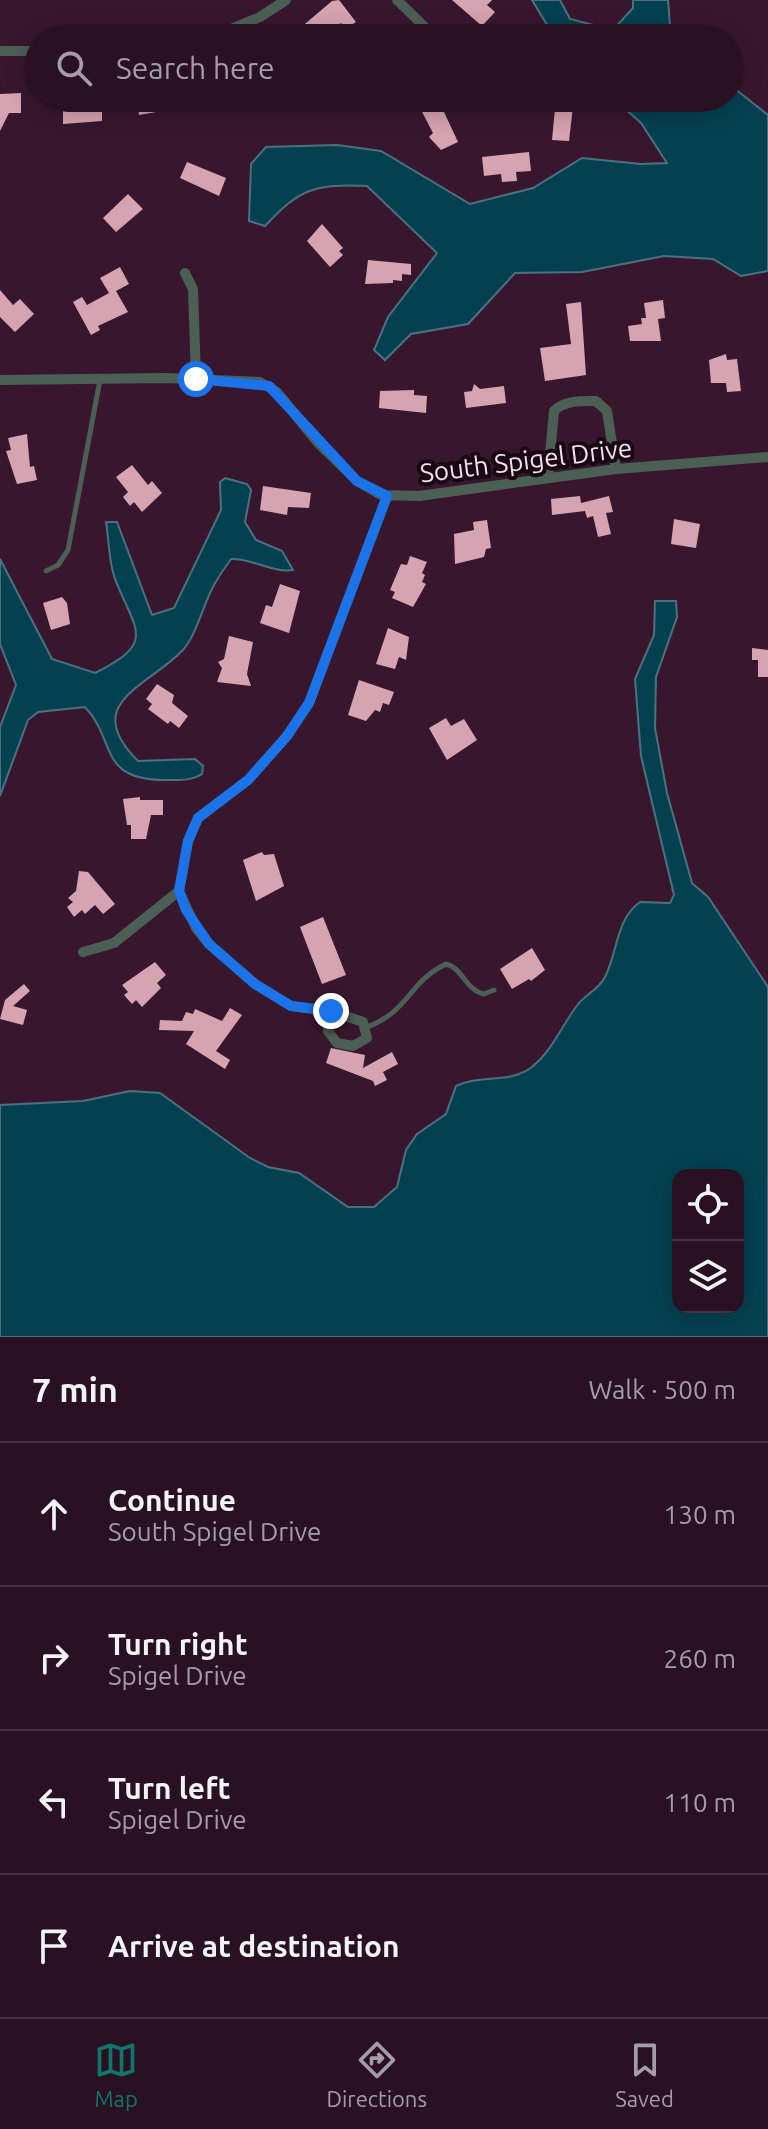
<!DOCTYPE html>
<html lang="en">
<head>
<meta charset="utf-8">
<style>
	body { margin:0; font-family:Ubuntu,sans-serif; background:#321a2a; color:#f1f3f6 }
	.controls { position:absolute; right:24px; bottom:24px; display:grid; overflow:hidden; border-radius:16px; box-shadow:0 4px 20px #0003 }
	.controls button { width:72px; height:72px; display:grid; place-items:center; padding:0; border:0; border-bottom:2px solid #463140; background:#2a1122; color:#f1f3f6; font:40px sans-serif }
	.stop { position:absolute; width:24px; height:24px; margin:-18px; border:6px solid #1a73e8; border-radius:50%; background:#fff }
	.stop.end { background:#1a73e8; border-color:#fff; box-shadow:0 2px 8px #0008 }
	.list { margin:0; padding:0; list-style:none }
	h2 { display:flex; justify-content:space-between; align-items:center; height:104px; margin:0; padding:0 32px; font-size:34px }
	h2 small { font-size:26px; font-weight:400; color:#a59da5 }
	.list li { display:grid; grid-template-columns:52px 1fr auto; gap:24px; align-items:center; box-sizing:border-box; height:144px; padding:0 32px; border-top:2px solid #463140 }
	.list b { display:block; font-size:30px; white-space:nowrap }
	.list p { margin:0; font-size:26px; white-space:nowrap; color:#a59da5 }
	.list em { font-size:26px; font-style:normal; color:#a59da5 }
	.icon { flex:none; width:44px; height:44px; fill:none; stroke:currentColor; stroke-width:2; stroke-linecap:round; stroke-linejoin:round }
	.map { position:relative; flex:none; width:768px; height:1337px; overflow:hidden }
	.search { position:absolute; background:#2a1122; box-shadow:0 4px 20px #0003; left:24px; right:24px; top:24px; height:88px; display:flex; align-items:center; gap:20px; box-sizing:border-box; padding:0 28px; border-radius:44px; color:#a59da5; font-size:30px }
	.sheet { height:680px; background:#2a1122 }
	nav { display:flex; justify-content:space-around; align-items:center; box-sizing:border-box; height:112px; border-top:2px solid #463140; background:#2a1122; font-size:22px; color:#a59da5 }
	nav a { display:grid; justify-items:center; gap:4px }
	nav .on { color:#0f766e }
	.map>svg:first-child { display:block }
</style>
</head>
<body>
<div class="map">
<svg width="768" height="1337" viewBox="0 0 768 1337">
	<rect width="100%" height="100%" fill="#38172e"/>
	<path fill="#044150" stroke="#4d707f" stroke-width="2" fill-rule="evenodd" d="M532,0H560L570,19L613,30L633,8V0H668L671,38H555Z
		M730,85L768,115V271L741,276L713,259L664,256L582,272L515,273L468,324L411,334L385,360L374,350L388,317L437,253L367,186C315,184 300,188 265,226L249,221L251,164L266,147L337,145L381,151L470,204L533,188L582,158L641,164L667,163L641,123L613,98H730Z
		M225,478L247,484L251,490L245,522L256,540L282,551L293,570C271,573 253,558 231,559C225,567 219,576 214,585C203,604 197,635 182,651C147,687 80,703 138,761L195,759L203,766L202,774C191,781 180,780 166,780C97,780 117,741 85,707L38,712L28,720L0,796V727L16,685L0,644V559L52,659L95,673C154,643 138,634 117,584C109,566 109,541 106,522H117L152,615L174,608L221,510L220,482Z
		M655,601H676L677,617L656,677L655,728L667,793L692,883L708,897L768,987V1337H0V1105L83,1101L130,1091L160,1093L250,1158L268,1167L299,1173L348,1207H374L397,1187L406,1150L417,1134L446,1114L456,1086C480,1074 510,1084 532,1067C553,1050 563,1023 579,1003C587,994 600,988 605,977C618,951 616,919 640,902L670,903L674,895L641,756L635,679L654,635ZM678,1175H738V1307H678Z"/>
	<path fill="#d6a3b0" d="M339,0L356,22L345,29L341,23L320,38H306L299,29L332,1Z
		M452,0H492L487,5L495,12L482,26Z
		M21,93V113H9L0,131V94Z
		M63,98L102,101V121L63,124Z
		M137,98H184L185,107L139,115Z
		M556,98H574L569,141L552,140Z
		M438,99L458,142L441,150L429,137L433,133L420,108Z
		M529,152L531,171L516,172L517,181L502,182L501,174L484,176L482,157Z
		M187,162L226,178L219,196L180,178Z
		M128,194L143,209L116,232L103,218Z
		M322,224L343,248L339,251L343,255L330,267L307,241Z
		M368,260L411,264V275L402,274V281L393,280V283L365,284Z
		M120,267L129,284L116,291L128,312L98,326L100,330L91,335L73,302L82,297L87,305L109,293L100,278Z
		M0,290L13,305L20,299L34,314L15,332L0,317Z
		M663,300L665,318L658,319L661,341H630L628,326L642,324L641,318H646L644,303Z
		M581,302L586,375L545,381L540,348L571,344L566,304Z
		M726,354L727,360L737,359L741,391L727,392L726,383H711L709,360Z
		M474,384L480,389L504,386L506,403L466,408L464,392L472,391Z
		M414,390V395L427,396L426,413L379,408L380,391Z
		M27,434L30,467L34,466L37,480L17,484L6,451L11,450L8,438Z
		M132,465L148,485L152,481L162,493L142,512L134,502L130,506L123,497L128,492L116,477Z
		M263,486L311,493L309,508L288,507L287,515L260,510Z
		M580,496L581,503L609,496L613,512L606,513L611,534L598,537L593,516L587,518L585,511L552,515L551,499Z
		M674,519L700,524L696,548L671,544Z
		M487,520L491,548L486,549L484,557L455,564L454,534L474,530L473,522Z
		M410,556L427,562L422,573L425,575L422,582L426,584L413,607L392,598L395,592L390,590L401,564L407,565Z
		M280,584L300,591L289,633L260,623L266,605L272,607Z
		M62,597L67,603L70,624L51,630L43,603Z
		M388,628L409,637L406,660L399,657L395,669L376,664Z
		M229,636L253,642L247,674L251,686L217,682L222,668L218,662L224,659Z
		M752,648L768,650V677H758V660H752Z
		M359,680L394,692L389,705L383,703L380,712L375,710L366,721L348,715Z
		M157,684L174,695L172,703L188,716L179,728L170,721L168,724L148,709L152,704L146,699Z
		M446,718L451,726L464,719L477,740L447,760L429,728Z
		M140,797V800H163V815H151L146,839H131V825H127L123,799Z
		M262,852L264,855L274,854L284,886L256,901L243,860Z
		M79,871L88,872L115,904L103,914L95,905L85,914L82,910L74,917L67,907L73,902L68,898L76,891Z
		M323,917L346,975L322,984L300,927Z
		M532,948L545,970L531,981L529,979L512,989L500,969Z
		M155,962L166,975L157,983L161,988L142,1007L136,1000L132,1004L124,995L128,992L122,985Z
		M24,984L30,991L13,1006L27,1010L23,1025L0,1019L5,1000Z
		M230,1008L242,1015L216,1051L230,1060L225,1069L186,1044L194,1031L159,1030L160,1020L182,1021L186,1012L193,1014L195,1009L222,1021Z
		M331,1048L365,1055L363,1068L392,1052L398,1064L383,1072L387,1080L375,1086L373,1081L326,1063Z"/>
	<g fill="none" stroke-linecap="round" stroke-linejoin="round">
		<path stroke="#4c5f55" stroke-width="5" d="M46,571L58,565L68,550L100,380
			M367,1027C410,1011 407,983 446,964C463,968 465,990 484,994L494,990"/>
		<path stroke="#4c5f55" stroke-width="10" d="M397,0L436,38
			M209,38L260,17L286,0
			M0,51H38
			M502,98L508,103
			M185,273L193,289L196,379
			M0,380L166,378L260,382L277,392L319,444L357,481L381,495L419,496L616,469L768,457
			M548,477L554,411C565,400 581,401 596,401L607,411L616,469
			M83,952L114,943L179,891
			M331,1011L328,1031L337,1043L353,1046L367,1038L363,1022L331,1011L291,1006L255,984L209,944L196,928L179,891L188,841L198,818L248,780L287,736L309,703L387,496"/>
	</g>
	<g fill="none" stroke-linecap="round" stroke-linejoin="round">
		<path stroke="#1a73e8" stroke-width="10" d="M196,379L269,386L357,481L387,496L309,703L287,736L248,780L198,818L188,841L179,891L186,910L209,944L255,984L291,1006L331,1011"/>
	</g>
	<g text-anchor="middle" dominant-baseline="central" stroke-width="8" stroke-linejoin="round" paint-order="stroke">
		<g font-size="26" fill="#f6deec" stroke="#170812">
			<text transform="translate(526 460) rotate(-7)">South Spigel Drive</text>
		</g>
	</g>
</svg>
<div class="controls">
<button><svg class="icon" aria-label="locate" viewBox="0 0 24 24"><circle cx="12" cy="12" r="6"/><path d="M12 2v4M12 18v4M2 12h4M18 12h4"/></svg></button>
<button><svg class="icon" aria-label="layers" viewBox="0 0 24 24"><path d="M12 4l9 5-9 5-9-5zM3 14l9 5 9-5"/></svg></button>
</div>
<div class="stop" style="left:196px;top:379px"></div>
<div class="stop end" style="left:331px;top:1011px"></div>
<div class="search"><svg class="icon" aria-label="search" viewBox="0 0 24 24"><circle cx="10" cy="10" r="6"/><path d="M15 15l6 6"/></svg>Search here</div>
</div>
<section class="sheet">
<h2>7 min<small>Walk · 500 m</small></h2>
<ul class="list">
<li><svg class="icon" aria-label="ahead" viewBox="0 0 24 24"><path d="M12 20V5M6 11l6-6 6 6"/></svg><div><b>Continue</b><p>South Spigel Drive</p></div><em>130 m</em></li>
<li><svg class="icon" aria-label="right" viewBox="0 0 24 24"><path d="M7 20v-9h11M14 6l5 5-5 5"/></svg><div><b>Turn right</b><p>Spigel Drive</p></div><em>260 m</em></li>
<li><svg class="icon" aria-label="left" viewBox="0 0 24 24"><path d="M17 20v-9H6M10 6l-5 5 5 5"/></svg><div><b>Turn left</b><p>Spigel Drive</p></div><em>110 m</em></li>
<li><svg class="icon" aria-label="arrive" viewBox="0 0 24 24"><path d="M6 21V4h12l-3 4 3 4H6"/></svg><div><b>Arrive at destination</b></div></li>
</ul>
</section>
<nav>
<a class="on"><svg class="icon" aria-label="map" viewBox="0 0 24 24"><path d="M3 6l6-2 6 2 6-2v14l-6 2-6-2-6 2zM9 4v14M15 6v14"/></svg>Map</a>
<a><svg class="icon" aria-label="directions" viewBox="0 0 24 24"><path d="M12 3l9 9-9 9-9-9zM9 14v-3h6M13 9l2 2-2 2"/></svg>Directions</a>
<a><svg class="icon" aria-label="saved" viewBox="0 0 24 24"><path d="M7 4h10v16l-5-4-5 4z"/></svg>Saved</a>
</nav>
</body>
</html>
